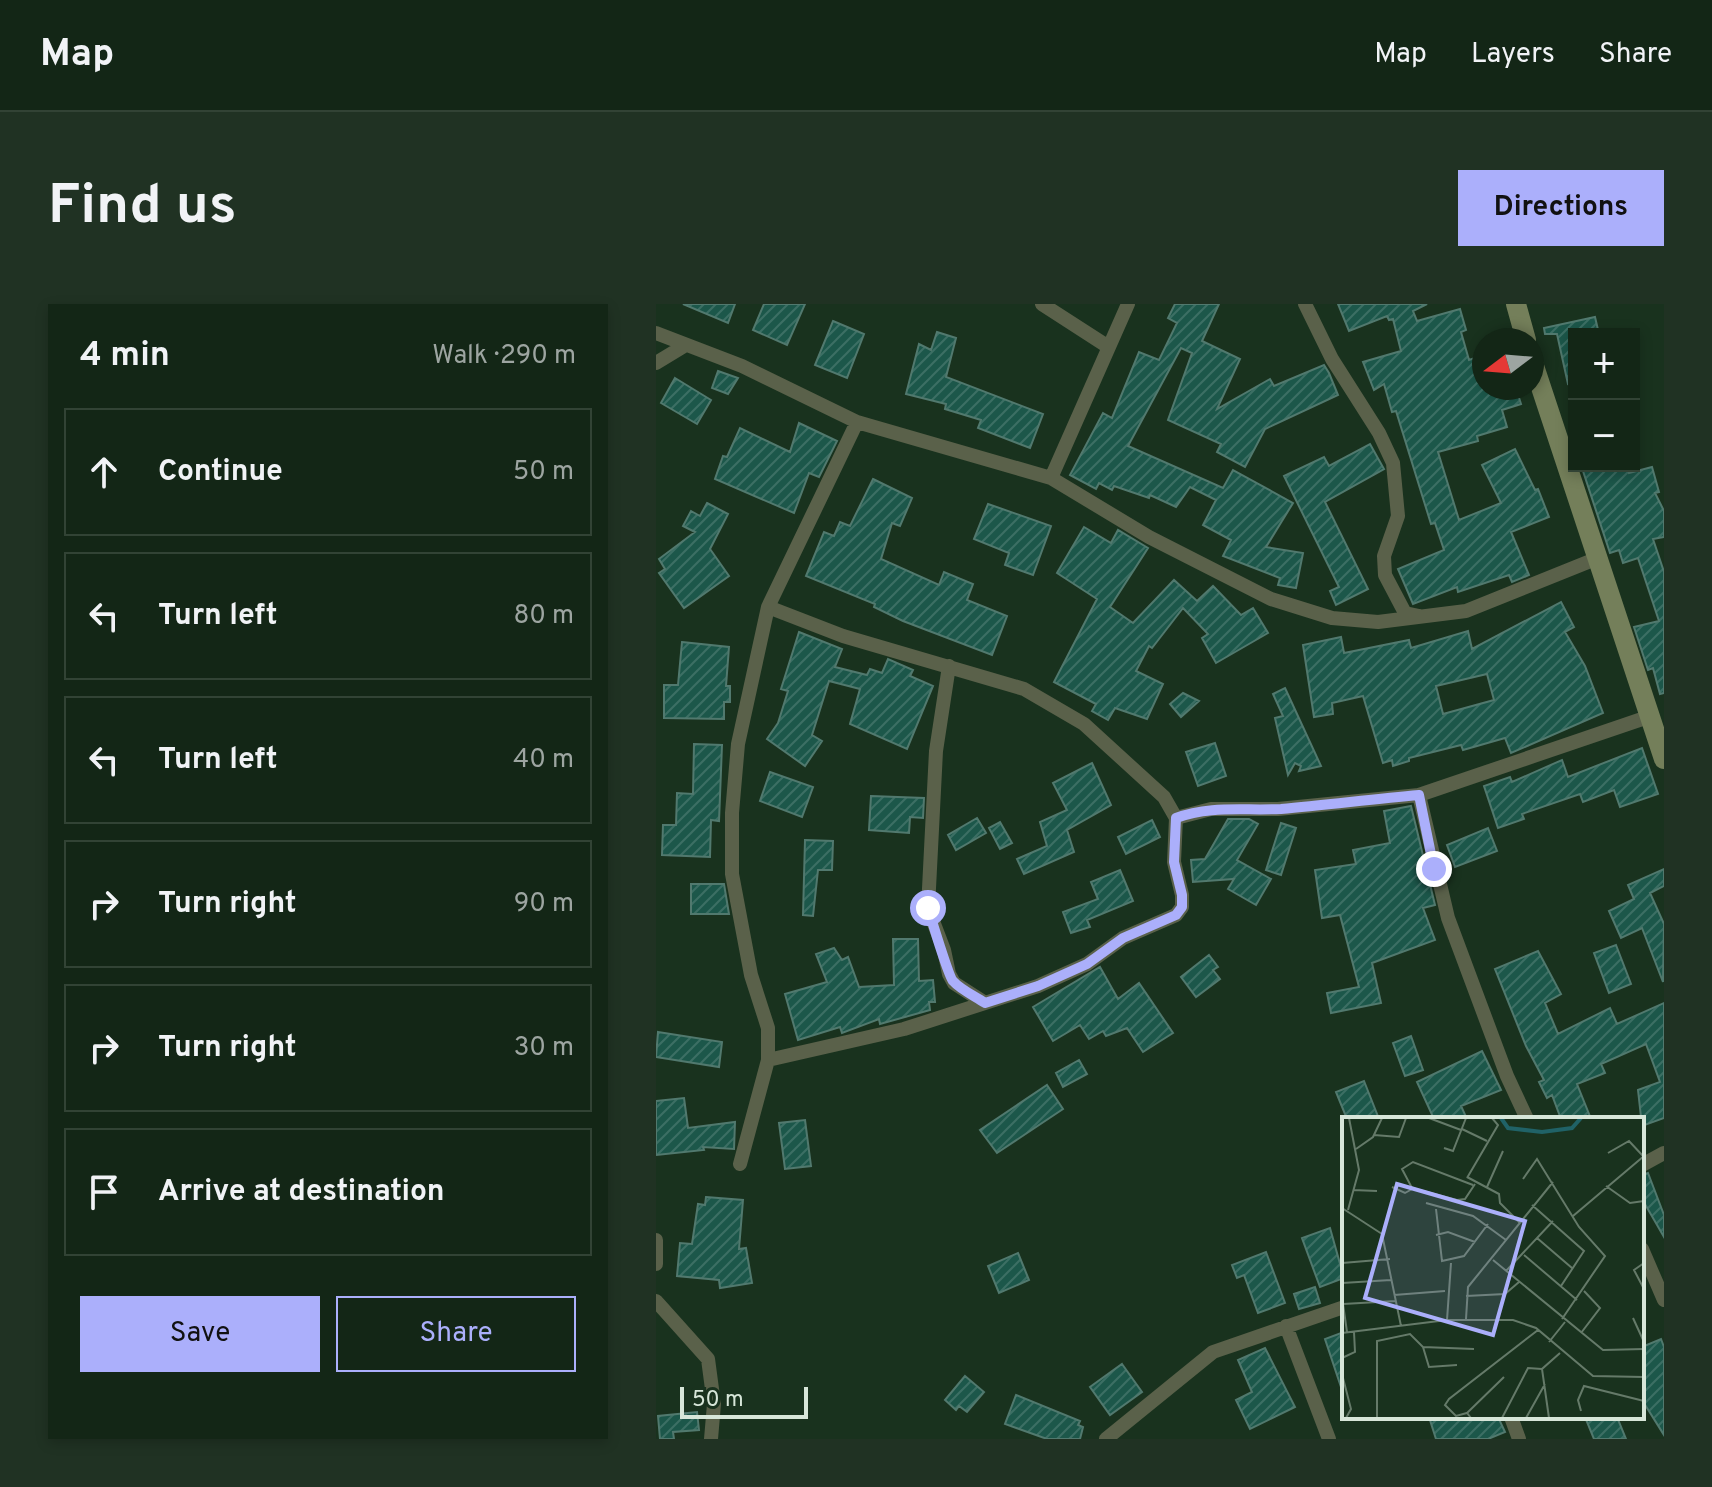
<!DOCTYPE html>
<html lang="en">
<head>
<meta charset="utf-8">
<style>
	body { margin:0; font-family:Overpass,sans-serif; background:#203223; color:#f1f3f6 }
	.controls { position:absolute; right:24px; top:24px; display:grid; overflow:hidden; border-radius:0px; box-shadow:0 4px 12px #0003 }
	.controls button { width:72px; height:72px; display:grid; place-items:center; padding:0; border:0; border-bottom:2px solid #324335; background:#132616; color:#f1f3f6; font:40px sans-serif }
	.compass { position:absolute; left:816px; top:24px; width:72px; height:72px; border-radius:50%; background:#132616; box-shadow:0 4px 12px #0003; rotate:254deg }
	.scale { position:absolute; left:24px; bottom:20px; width:128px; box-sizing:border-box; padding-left:8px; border:4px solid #d7e6d9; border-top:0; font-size:22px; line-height:28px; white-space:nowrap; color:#d7e6d9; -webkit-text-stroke:6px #19321e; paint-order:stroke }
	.stop { position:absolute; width:24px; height:24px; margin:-18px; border:6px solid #abaffb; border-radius:50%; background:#fff }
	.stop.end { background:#abaffb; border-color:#fff; box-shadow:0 2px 8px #0008 }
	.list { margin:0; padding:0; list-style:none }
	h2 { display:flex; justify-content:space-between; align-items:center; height:104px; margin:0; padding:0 32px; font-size:34px }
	h2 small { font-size:26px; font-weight:400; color:#9da5a1 }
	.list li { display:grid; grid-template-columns:52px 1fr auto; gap:24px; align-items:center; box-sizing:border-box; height:128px; margin:0 16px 16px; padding:0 16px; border:2px solid #324335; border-radius:0px }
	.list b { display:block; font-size:30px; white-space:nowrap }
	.list em { font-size:26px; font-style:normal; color:#9da5a1 }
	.actions { display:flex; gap:16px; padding:24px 32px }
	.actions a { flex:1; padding:18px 0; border:2px solid #abaffb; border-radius:0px; text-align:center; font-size:28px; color:#abaffb }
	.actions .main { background:#abaffb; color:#111 }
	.icon { flex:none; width:44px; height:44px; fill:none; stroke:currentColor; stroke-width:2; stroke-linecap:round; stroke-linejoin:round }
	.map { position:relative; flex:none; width:1008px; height:1135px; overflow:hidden; border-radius:0px }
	header { display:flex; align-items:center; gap:48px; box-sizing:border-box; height:112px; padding:0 40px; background:#132616; border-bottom:2px solid #324335 }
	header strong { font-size:38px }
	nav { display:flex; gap:44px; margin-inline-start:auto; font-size:28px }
	.intro { display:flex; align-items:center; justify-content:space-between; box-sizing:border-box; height:192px; padding:0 48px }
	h1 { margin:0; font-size:56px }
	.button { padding:20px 36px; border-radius:0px; background:#abaffb; color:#111; font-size:28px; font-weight:700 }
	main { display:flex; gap:48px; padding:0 48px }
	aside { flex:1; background:#132616; border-radius:0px; box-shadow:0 4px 12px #0003 }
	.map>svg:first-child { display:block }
</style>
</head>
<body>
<header>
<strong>Map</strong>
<nav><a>Map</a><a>Layers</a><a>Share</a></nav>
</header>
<div class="intro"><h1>Find us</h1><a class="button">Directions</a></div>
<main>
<aside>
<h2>4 min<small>Walk · 290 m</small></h2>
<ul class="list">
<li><svg class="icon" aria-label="ahead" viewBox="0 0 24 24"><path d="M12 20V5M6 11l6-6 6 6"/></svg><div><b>Continue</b></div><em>50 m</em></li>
<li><svg class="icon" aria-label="left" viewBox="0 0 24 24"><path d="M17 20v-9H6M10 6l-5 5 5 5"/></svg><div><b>Turn left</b></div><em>80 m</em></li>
<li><svg class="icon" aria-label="left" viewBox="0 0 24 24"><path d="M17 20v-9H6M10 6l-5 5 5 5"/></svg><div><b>Turn left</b></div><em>40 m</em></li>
<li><svg class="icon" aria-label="right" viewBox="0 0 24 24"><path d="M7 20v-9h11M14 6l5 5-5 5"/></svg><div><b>Turn right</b></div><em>90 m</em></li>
<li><svg class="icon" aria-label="right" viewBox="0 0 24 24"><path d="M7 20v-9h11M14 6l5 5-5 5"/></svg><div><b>Turn right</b></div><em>30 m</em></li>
<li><svg class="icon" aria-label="arrive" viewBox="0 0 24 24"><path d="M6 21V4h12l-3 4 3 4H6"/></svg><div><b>Arrive at destination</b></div></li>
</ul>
<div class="actions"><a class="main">Save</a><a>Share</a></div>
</aside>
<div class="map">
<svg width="1008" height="1135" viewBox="0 0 1008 1135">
	<defs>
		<pattern id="building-hatch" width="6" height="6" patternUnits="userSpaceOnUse" patternTransform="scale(2)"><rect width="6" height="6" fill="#1c574a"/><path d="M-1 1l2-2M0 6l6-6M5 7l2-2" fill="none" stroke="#3c6f64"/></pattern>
	</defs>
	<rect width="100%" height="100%" fill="#19321e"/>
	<path fill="url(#building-hatch)" stroke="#51796e" stroke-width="2" fill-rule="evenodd" d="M27,0H79L72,19Z
		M108,0H149L131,41L97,26Z
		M519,0H563L546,37L584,55L561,105L614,75L618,82L668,61L673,69L682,91L609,125L589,163L561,148L565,140L512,116L536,49L525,44L472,142L567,184L577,166L637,199L610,243L647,249L640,284L622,281L624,274L567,252L575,236L547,221L560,196L534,183L520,203L494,191L493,194L458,182L456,186L443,179L440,185L414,171L447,109L456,114L483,48L503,56L521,19L512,14Z
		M682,0H771L757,7L761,17L804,5L810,26L805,28L813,56L828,51V84H860L865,100L846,106L851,123L821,132L822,137L782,148L803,216L845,199L826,161L859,145L879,186L882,185L893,213L855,228L873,271L856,278L853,271L802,288L801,283L757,300L742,265L788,246L779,219L775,220L740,107L736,108L728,80L718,86L707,58L745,47L737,15L733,16L731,12L693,27Z
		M939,13L943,30H918V79L912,80L901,30H889L888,24Z
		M177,17L208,30L191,74L159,61Z
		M281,28L300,34L290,73L387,110L374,144L322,124L325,116L289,105L290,100L250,90L263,40L275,46Z
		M62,67L82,74L72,90L56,84Z
		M19,74L55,96L41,120L5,99Z
		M143,119L181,137L163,173L153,169L138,209L59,175L67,152L71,153L84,124L134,148Z
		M714,140L728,165L669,198L712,285L680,301L674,287L683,283L628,172L668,153L673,162Z
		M933,162H971L973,169L996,163L1003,188L999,189L1008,207V233L997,235L1008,268V389L1004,390L997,364L992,366L978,323L1003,317L982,254L967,259L963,246L954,249L926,164Z
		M217,175L256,194L244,222L236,219L225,255L283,281L288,268L317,280L311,296L351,312L336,351L247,317L218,303L219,300L150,272L168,228L178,232L184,218L194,222Z
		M51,199L72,210L54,245L73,272L28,304L3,269L9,265L3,255L39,228L27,222L35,207L44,212Z
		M332,200L395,222L377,271L349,261L353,249L318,235Z
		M428,223L455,239L462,226L492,244L454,303L477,319L518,276L541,297L557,282L585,311L597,304L612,329L560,359L546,334L552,330L527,304L496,344L493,342L480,367L507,380L491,415L459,404L452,416L436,407L440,400L398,378L441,295L401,269Z
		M905,298L918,323L909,328L929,362L947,409L855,449L849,434L807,446L805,441L753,454V457L737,462L736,456L727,459L707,392L676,399L677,410L658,413L647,341L685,333L688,349L753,336L755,344L812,327L816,345ZM831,370L838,396L787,410L780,382Z
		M143,328L186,345L179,363L211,371L214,365L226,369L232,355L257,366L254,372L277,382L251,445L194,420L204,385L173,377L156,431L166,437L149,462L111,435L122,419L132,387L125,385Z
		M26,338L73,343L70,382H74V398H68V415L8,414V381H22Z
		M629,384L665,462L643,467L645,462L639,459L632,471L619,414L627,412L617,390Z
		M527,389L543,397L525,413L514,400Z
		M559,439L570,472L542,482L530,448Z
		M38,440L66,441L63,517L55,516L54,553L6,551L7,521H20L21,489L37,490Z
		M986,444L1002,490L964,503L958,486L927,498L924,490L866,510L868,515L842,524L828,482L854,473L856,478L906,456L912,473Z
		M436,459L455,501L411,526L418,548L368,570L361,555L391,542L384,518L411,506L397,479Z
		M114,468L157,483L146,513L104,497Z
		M215,492L268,494L267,514L254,513L253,529L213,526Z
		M755,502L779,601L767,604L779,636L716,659L725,699L675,709L671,689L703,683L684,611L666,614L659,566L700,560L697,546L734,539L728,507Z
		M321,514L330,529L300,546L292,531Z
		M572,515H593L602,520L581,556L615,575L600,601L572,585L578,575L537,578L535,556L549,555Z
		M496,516L504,533L470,550L462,533Z
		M344,518L356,539L344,545L333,524Z
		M625,519L640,524L625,571L610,566Z
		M832,524L841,547L799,563L791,541Z
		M149,536L177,537L176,566H162L157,612L147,611Z
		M1008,565V582L994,589L1008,620L1007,678L986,624L965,634L953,607L978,595L972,581Z
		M464,566L477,597L431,616L434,623L415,629L407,608L442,595L435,578Z
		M35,580H68L73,610H35Z
		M237,635H262L263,677L277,676L279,698H273L274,706L224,720L223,715L186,729L184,723L142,736L129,690L171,678L160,650L178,644L186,656L192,653L203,683L238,681Z
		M960,641L975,680L953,689L938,649Z
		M882,647L905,690L889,699L902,730L954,704L961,720L1008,699V814L986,822L982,786L1004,778L990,740L945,760L949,769L921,780L935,815H905L896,791L891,794L883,778L888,776L870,742L839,665Z
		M553,651L562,663L557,666L564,675L540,693L525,673Z
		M444,663L462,695L483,679L517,729L487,748L471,724L450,732L447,727L433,735L424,721L397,737L377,703Z
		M2,728L66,738L63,763L0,753Z
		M755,732L767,766L749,772L737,739Z
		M826,747L845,786L805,802L811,815H778L761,778Z
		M423,756L431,770L407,783L400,769Z
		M708,777L723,815H691L680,788Z
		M391,781L407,805L341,849L324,826Z
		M28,794L32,824L79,818L78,845L47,843L48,846L0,851V797Z
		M149,816L155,862L129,865L123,819Z
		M992,869L1008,911V933L986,895V871Z
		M50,893L87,896L83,945L90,944L96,979L64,984L63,976L21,972L24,939L36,940L42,900L49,901Z
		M674,924L688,974L664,983L646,934Z
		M610,948L629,999L602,1009L588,971L581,974L576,961Z
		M362,949L373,976L343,989L332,962Z
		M659,983L664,999L643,1005L638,990Z
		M688,1028V1083H685L669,1035Z
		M1005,1035L1008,1043V1131L986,1096V1043Z
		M609,1044L639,1103L594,1125L580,1096L596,1088L582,1056Z
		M466,1060L486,1088L454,1111L434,1083Z
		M309,1072L328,1088L311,1108L303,1102L300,1106L289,1096Z
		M360,1091L424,1117L422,1121L427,1123L424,1135H391L349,1120Z
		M41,1108L43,1126L17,1128L18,1135H4L2,1112Z
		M773,1113H842L849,1128L832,1135H780Z
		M929,1113H961L970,1135H938Z"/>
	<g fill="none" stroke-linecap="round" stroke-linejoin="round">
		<path stroke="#5a614a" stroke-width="14" d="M386,0L451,42
			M649,0L676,55L723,129L737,159L742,212L728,252L729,271L749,309L763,312
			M0,29L86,62L201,118L395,174L493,233L615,295L676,314L722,318L810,307L942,254
			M0,59L28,42
			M395,174L472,0
			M112,303L187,332L368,385L428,420L508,493L520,514L518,558L526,591V603L520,611L467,634L431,660L382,682L248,725L112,756
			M293,362L280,447L272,604L288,646L293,670L298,679L329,699
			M763,491L792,614L851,772L871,815
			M520,514L555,505H622L763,491L992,413
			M84,860L112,756V724L95,671L76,570V509L82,440L112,303L201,118
			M986,861L1008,849
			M0,936V960
			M986,945L1008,996
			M0,997L52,1055L58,1100L55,1135
			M630,1022L673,1135
			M855,1113L863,1135
			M450,1135L557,1048L688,1003"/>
		<path stroke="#747f5a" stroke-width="20" d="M860,0L870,36
			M876,56L1008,455"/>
	</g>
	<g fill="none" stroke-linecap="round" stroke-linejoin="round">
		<path stroke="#abaffb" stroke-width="10" d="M272,604C275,614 293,673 297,677C305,686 319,692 329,699L382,682L431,660L467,634L520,611L526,603V591L518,558L520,514C554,501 589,507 625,505C671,501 717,495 763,491L778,565"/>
	</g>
	<g transform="translate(686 813)">
		<rect width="302" height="302" fill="#19321e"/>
		<path fill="none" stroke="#206267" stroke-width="4" d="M159,1L166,11L200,15L230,11L239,1"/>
		<path fill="none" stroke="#657a69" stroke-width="2" d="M87,1L119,13M120,12L145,24M32,18L57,20L64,1M102,31L111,34L124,1M14,32L31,20L40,1M266,36L287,24L301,39M125,60L157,77L158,86L178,106M125,61L156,8L150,1M181,62L195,42L237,110L263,139L220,202M131,68L71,45L60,52L70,71L115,83L123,82L133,67M264,69L288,86L302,84M50,70L63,76L72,71M145,70L161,34M11,73L35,74M84,86L131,99L164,123M190,88L242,134L219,169M0,91L40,117L59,209M94,92L100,144L122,139L146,107M6,93L17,53L7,1M231,99L302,39M94,118L106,115L133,125M195,121L230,151M182,138L235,183M151,143L261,233L302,232M0,146L48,142M302,146L292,153L302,172M164,154L211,104M0,166L49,163M52,178L103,174M124,179L163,177L177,165M0,180L5,215M1,187L54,184M291,201L302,225M124,202L126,170L211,65M105,203L109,146M0,216L105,203H171L194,211L251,259L302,260M239,216L258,191L242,174M207,225L223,205M81,230L132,232M0,241L13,235L12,215M1,261L9,292L4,301M239,294L236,283L242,269L302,284M125,296L162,260M35,301V224L68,217L81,230L87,250L115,248M129,301L125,296L114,299L103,288L107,282L196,213M160,301L186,251L200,252M184,301L203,267M207,301L200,252L218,236"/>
		<path fill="#abaffb" fill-opacity="0.15" stroke="#abaffb" stroke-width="4" d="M55,67L183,104L151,218L23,181Z"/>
		<rect width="302" height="302" fill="none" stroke="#d7e6d9" stroke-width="4"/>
	</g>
</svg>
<div class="controls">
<button>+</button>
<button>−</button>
</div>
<svg class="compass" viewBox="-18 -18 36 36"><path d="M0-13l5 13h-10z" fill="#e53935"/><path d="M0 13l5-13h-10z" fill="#9da5a1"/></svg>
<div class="scale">50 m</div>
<div class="stop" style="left:272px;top:604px"></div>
<div class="stop end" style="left:778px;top:565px"></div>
</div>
</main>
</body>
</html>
